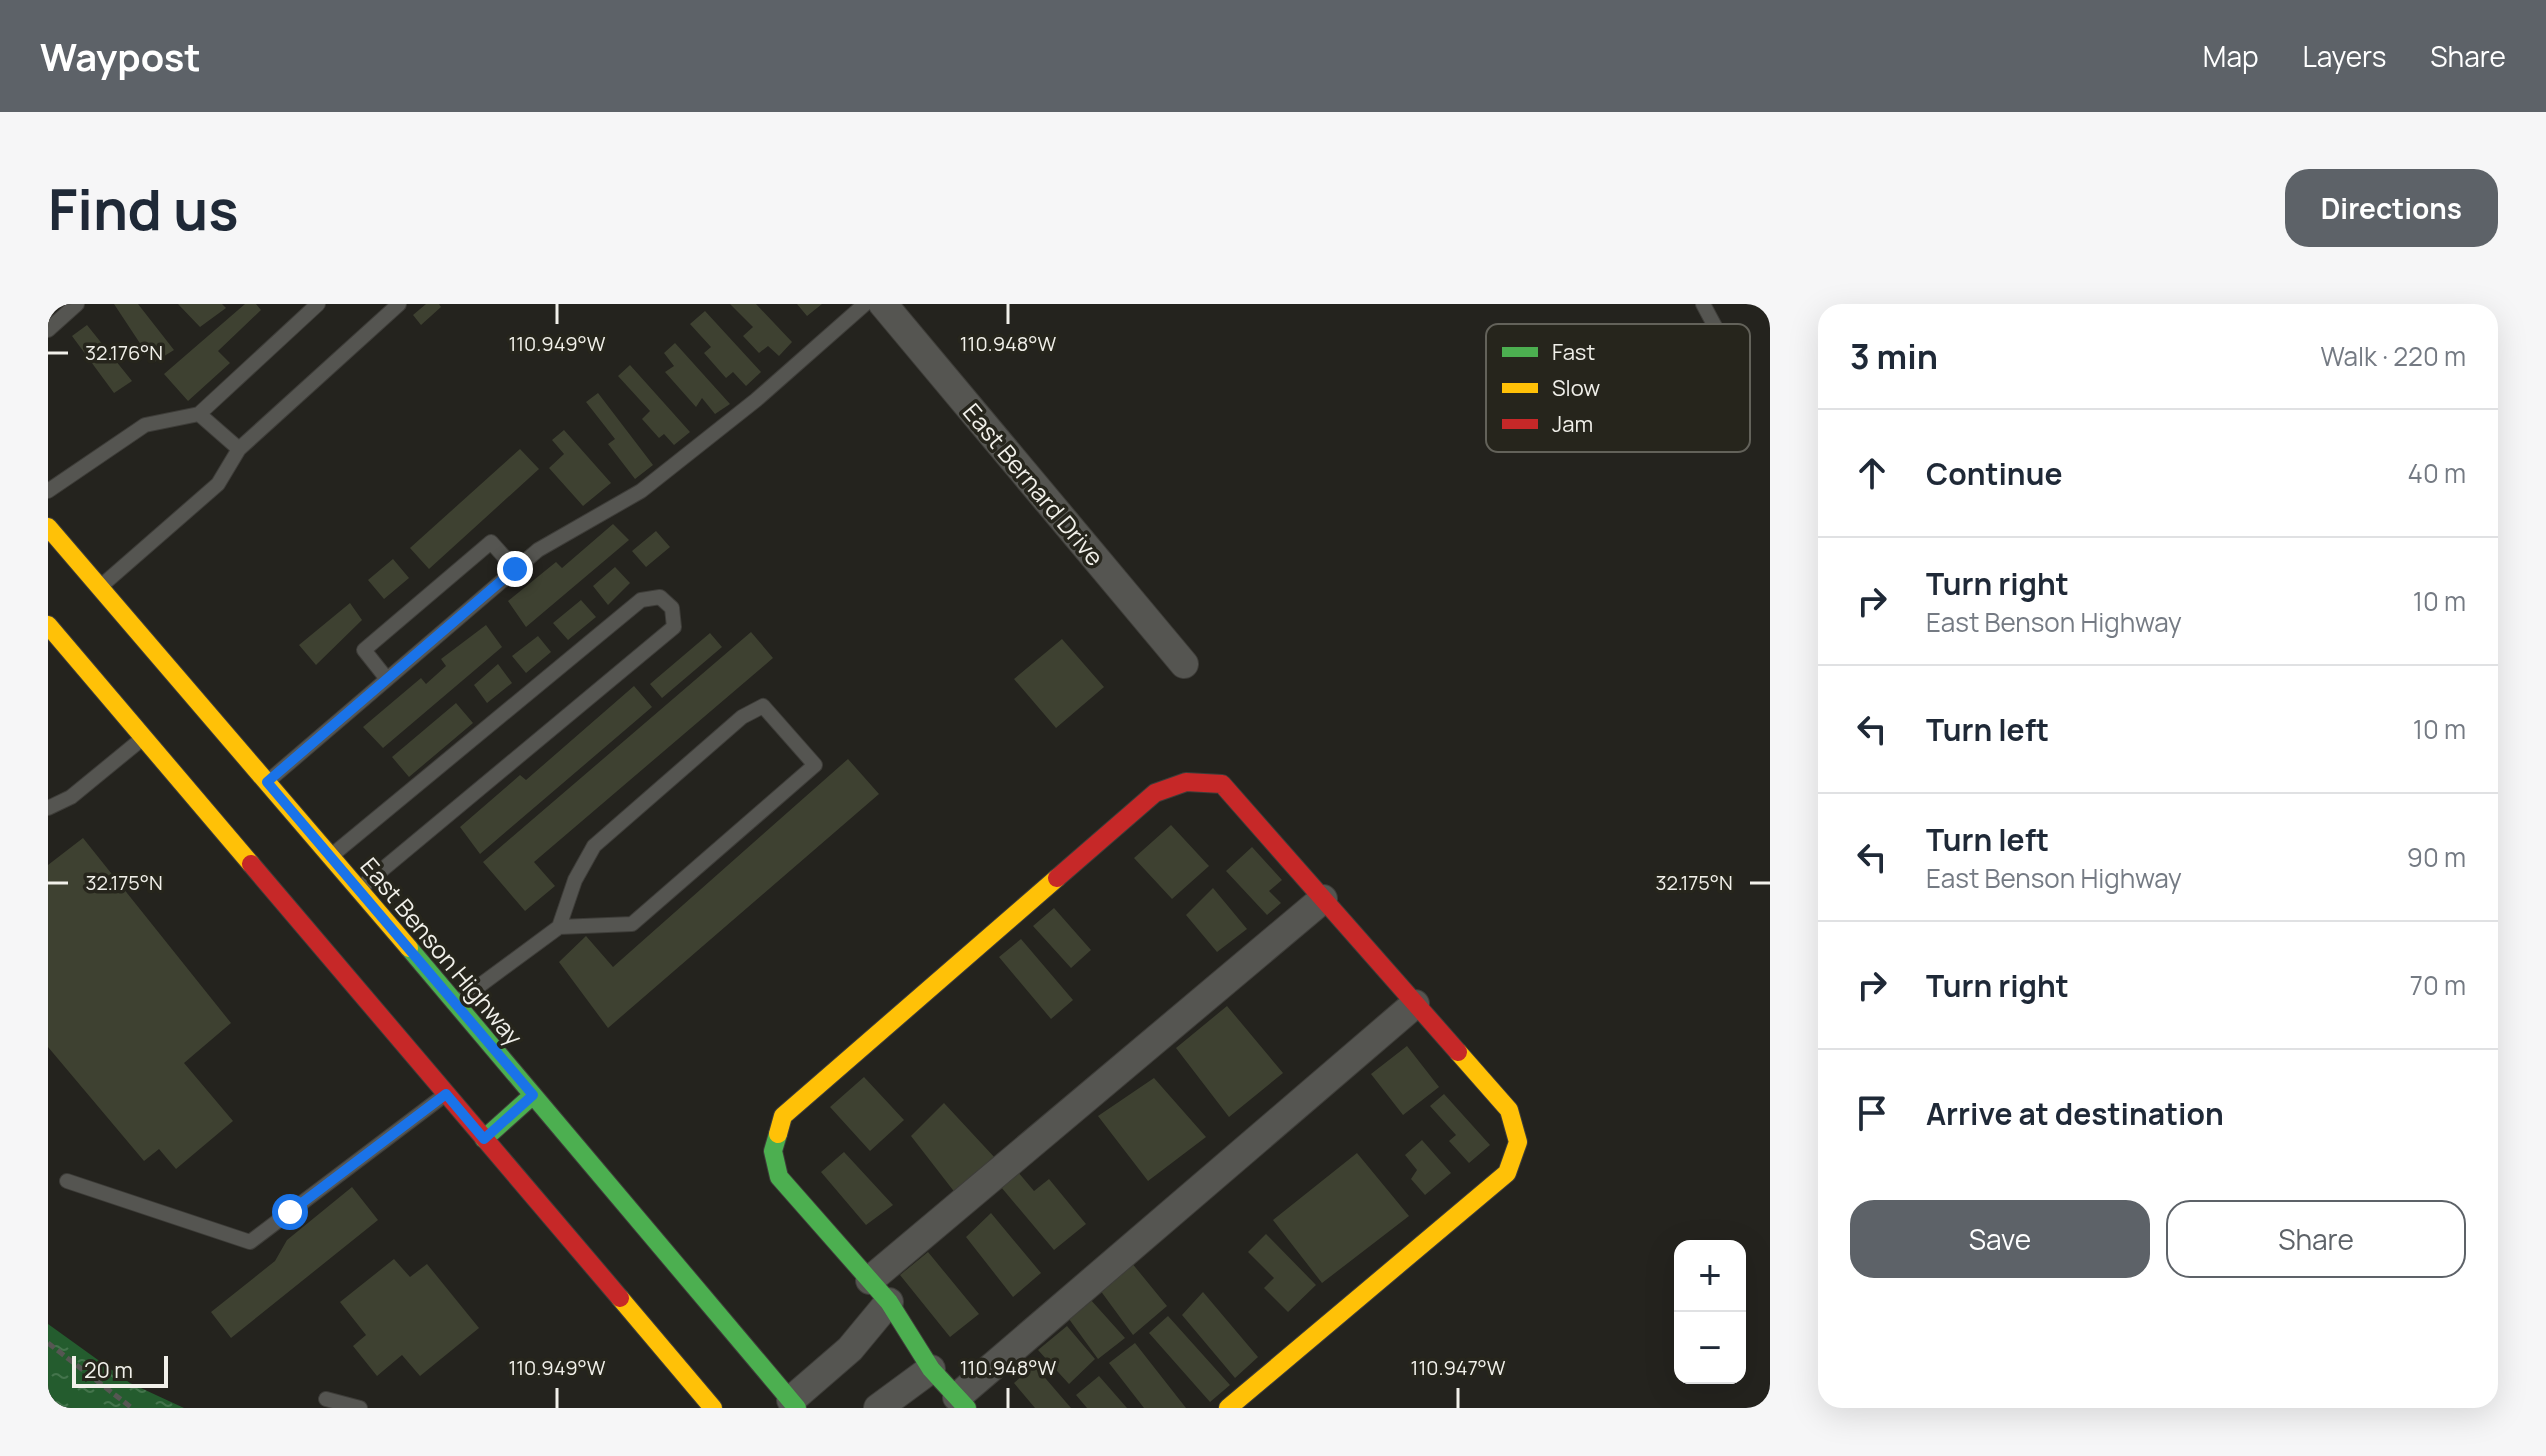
<!DOCTYPE html>
<html lang="en">
<head>
<meta charset="utf-8">
<style>
	body { margin:0; font-family:Manrope,sans-serif; background:#f6f6f7; color:#1f2937 }
	.controls { position:absolute; right:24px; bottom:24px; display:grid; overflow:hidden; border-radius:16px; box-shadow:0 8px 32px #0002 }
	.controls button { width:72px; height:72px; display:grid; place-items:center; padding:0; border:0; border-bottom:2px solid #e0e1e3; background:#fff; color:#1f2937; font:40px sans-serif }
	.scale { position:absolute; left:24px; bottom:20px; width:96px; box-sizing:border-box; padding-left:8px; border:4px solid #f1f0ea; border-top:0; font-size:22px; line-height:28px; white-space:nowrap; color:#f1f0ea; -webkit-text-stroke:6px #26251c; paint-order:stroke }
	.stop { position:absolute; width:24px; height:24px; margin:-18px; border:6px solid #1a73e8; border-radius:50%; background:#fff }
	.stop.end { background:#1a73e8; border-color:#fff; box-shadow:0 2px 8px #0008 }
	.list { margin:0; padding:0; list-style:none }
	h2 { display:flex; justify-content:space-between; align-items:center; height:104px; margin:0; padding:0 32px; font-size:34px }
	h2 small { font-size:26px; font-weight:400; color:#747a83 }
	.list li { display:grid; grid-template-columns:52px 1fr auto; gap:24px; align-items:center; box-sizing:border-box; height:128px; padding:0 32px; border-top:2px solid #e0e1e3 }
	.list b { display:block; font-size:30px; white-space:nowrap }
	.list p { margin:0; font-size:26px; white-space:nowrap; color:#747a83 }
	.list em { font-size:26px; font-style:normal; color:#747a83 }
	.actions { display:flex; gap:16px; padding:24px 32px }
	.actions a { flex:1; padding:18px 0; border:2px solid #5d6268; border-radius:24px; text-align:center; font-size:28px; color:#5d6268 }
	.actions .main { background:#5d6268; color:#fff }
	.icon { flex:none; width:44px; height:44px; fill:none; stroke:currentColor; stroke-width:2; stroke-linecap:round; stroke-linejoin:round }
	.map { position:relative; flex:none; width:1722px; height:1104px; overflow:hidden; border-radius:24px }
	header { display:flex; align-items:center; gap:48px; box-sizing:border-box; height:112px; padding:0 40px; background:#5d6268; color:#fff }
	header strong { font-size:38px }
	nav { display:flex; gap:44px; margin-inline-start:auto; font-size:28px }
	.intro { display:flex; align-items:center; justify-content:space-between; box-sizing:border-box; height:192px; padding:0 48px }
	h1 { margin:0; font-size:56px }
	.button { padding:20px 36px; border-radius:24px; background:#5d6268; color:#fff; font-size:28px; font-weight:700 }
	main { display:flex; gap:48px; padding:0 48px }
	aside { flex:1; background:#fff; border-radius:24px; box-shadow:0 8px 32px #0002 }
	.map>svg:first-child { display:block }
</style>
</head>
<body>
<header>
<strong>Waypost</strong>
<nav><a>Map</a><a>Layers</a><a>Share</a></nav>
</header>
<div class="intro"><h1>Find us</h1><a class="button">Directions</a></div>
<main>
<div class="map">
<svg width="1722" height="1104" viewBox="0 0 1722 1104">
	<defs>
		<pattern id="water-ripples" width="26" height="14" patternUnits="userSpaceOnUse" patternTransform="scale(2)"><rect width="26" height="14" fill="#245c2e"/><path d="M2 4q2-2 4 0t4 0M15 11q2-2 4 0t4 0" fill="none" stroke="#44744c"/></pattern>
	</defs>
	<rect width="100%" height="100%" fill="#24231e"/>
	<path fill="url(#water-ripples)" d="M0,1020L82,1079L136,1104H0Z"/>
	<path fill="#3e4131" d="M66,0H90L126,46L105,59Z
		M130,0H174L178,4L152,23Z
		M197,0H208L213,6L170,47L182,59L140,97L116,70Z
		M378,0H391L393,3L373,21L365,11Z
		M682,0H708L744,38L731,52L720,42L711,49L695,32L705,23Z
		M749,0H774L759,12Z
		M657,7L713,68L698,82L685,68L678,74L656,49L663,43L642,20Z
		M39,21L84,77L66,89L24,32Z
		M627,39L682,100L667,110L654,94L648,103L617,68L626,62L616,49Z
		M582,61L642,128L626,141L616,130L611,134L594,115L602,107L570,72Z
		M550,89L605,161L587,175L560,140L567,135L538,98Z
		M516,126L563,179L535,202L501,164L516,150L504,136Z
		M472,145L491,165L381,265L362,244Z
		M565,220L581,236L478,323L460,297L508,258L514,264Z
		M608,227L622,243L598,263L584,247Z
		M345,255L361,274L336,295L320,276Z
		M567,263L582,279L560,301L545,282Z
		M533,296L548,313L520,336L505,319Z
		M302,299L314,316L268,361L251,341Z
		M438,321L454,343L335,444L315,423L373,374L378,380L398,362L393,355Z
		M703,328L725,354L486,558L507,582L477,607L435,558Z
		M662,329L674,343L614,394L602,380Z
		M490,332L503,348L478,369L464,352Z
		M1014,335L1056,383L1008,424L966,375Z
		M450,360L464,379L439,399L426,381Z
		M586,382L604,403L432,550L412,523L472,471L478,476Z
		M408,399L425,419L361,473L344,453Z
		M800,455L831,490L560,724L511,658L538,632L565,663Z
		M1123,521L1161,562L1124,595L1086,554Z
		M35,534L183,719L136,759L185,817L128,865L111,845L96,857L0,743V561Z
		M1204,543L1234,576L1221,587L1233,599L1219,611L1178,567Z
		M1165,584L1199,625L1169,648L1138,611Z
		M1006,604L1043,646L1023,664L985,622Z
		M973,635L1025,696L1003,715L951,653Z
		M1179,702L1235,769L1181,813L1128,744Z
		M1359,742L1391,783L1355,811L1323,770Z
		M816,773L856,816L822,847L782,803Z
		M1106,774L1158,833L1100,877L1050,812Z
		M1396,790L1442,841L1421,859L1401,837L1408,831L1382,802Z
		M896,799L948,855L908,890L863,832Z
		M1374,836L1403,869L1377,891L1363,875L1369,866L1357,851Z
		M796,848L845,901L818,921L773,868Z
		M1309,849L1361,912L1274,979L1225,916Z
		M970,868L986,887L1001,875L1038,920L1006,946L953,883Z
		M304,883L330,916L183,1034L163,1008L227,957L239,936Z
		M943,909L993,969L965,993L918,933Z
		M1218,930L1268,981L1240,1008L1216,984L1226,974L1200,948Z
		M880,948L931,1010L902,1033L852,971Z
		M346,955L362,973L379,960L431,1024L372,1072L354,1051L329,1072L305,1042L318,1031L292,998Z
		M1083,958L1119,1002L1085,1031L1052,986Z
		M1155,988L1210,1053L1187,1074L1134,1011Z
		M1042,995L1077,1034L1050,1055L1021,1015Z
		M1120,1012L1182,1081L1162,1098L1101,1029Z
		M1019,1022L1047,1055L1021,1080L990,1046Z
		M1087,1039L1138,1104H1096L1061,1059Z
		M986,1061L1023,1104H987L966,1079Z
		M1051,1072L1079,1104H1039L1028,1091Z"/>
	<g fill="none" stroke-linecap="round" stroke-linejoin="round">
		<g stroke="#3e3d39" stroke-width="16">
			<path id="lane" d="M1655,0L1694,73
				M0,26L29,0
				M151,110L191,145
				M0,187L97,121L151,110L270,0
				M52,283L170,180L191,145L351,0
				M339,375L316,346L443,238L467,265
				M219,478L490,246L593,187L708,96L817,0
				M0,504L23,493L95,434
				M283,552L593,296L612,293L624,304L626,323L311,585
				M408,699L511,623L527,576L546,542L694,413L715,402L767,461L584,620L511,623
				M19,877L202,938L398,790
				M278,1095L312,1104"/>
		</g>
		<g stroke="#3e3d39" stroke-width="30">
			<path id="street" d="M835,0L1136,360
				M822,976L1275,595
				M909,1093L1367,700
				M743,1096L802,1045L841,998
				M830,1104L883,1065"/>
		</g>
		<g stroke="#3e3d39" stroke-width="20">
			<path id="fast" d="M361,644L749,1104
				M730,830L725,847L731,873L841,998L883,1065L919,1104
				M436,835L485,791"/>
		</g>
		<g stroke="#3e3d39" stroke-width="20">
			<path id="slow" d="M0,223L361,644
				M0,321L203,560
				M730,830L735,812L1009,574
				M572,994L665,1104
				M1180,1104L1459,869L1470,838L1461,806L1410,748"/>
		</g>
		<g stroke="#3e3d39" stroke-width="20">
			<path id="jam" d="M203,560L572,994
				M1009,574L1107,489L1138,478L1174,480L1410,748"/>
		</g>
		<path stroke="#565653" stroke-width="5" stroke-dasharray="8 4" stroke-linecap="butt" d="M0,1039L84,1104"/>
		<use href="#lane" stroke="#555551" stroke-width="14"/>
		<use href="#street" stroke="#555551" stroke-width="28"/>
		<use href="#fast" stroke="#4caf50" stroke-width="18"/>
		<use href="#slow" stroke="#ffc107" stroke-width="18"/>
		<use href="#jam" stroke="#c62828" stroke-width="18"/>
	</g>
	<g fill="none" stroke-linecap="round" stroke-linejoin="round">
		<path stroke="#1a73e8" stroke-width="10" d="M242,908L398,790L436,835L485,791L219,478L467,265"/>
	</g>
	<path fill="none" stroke="#f1f0ea" stroke-width="3" d="M509,0V20M960,0V20M0,49H20M0,579H20M1702,579H1722M509,1084V1104M960,1084V1104M1410,1084V1104"/>
	<g text-anchor="middle" dominant-baseline="central" stroke-width="7" stroke-linejoin="round" paint-order="stroke">
		<g font-size="24" fill="#f1f0ea" stroke="#26251c">
			<text transform="translate(986 180) rotate(50)">East Bernard Drive</text>
			<text transform="translate(394 647) rotate(50)">East Benson Highway</text>
		</g>
	</g>
	<rect x="1438" y="20" width="264" height="128" rx="12" fill="#26251c" stroke="#63625a" stroke-width="2"/>
	<rect x="1454" y="43" width="36" height="10" fill="#4caf50"/>
	<rect x="1454" y="79" width="36" height="10" fill="#ffc107"/>
	<rect x="1454" y="115" width="36" height="10" fill="#c62828"/>
	<g font-size="22" fill="#f1f0ea">
		<text x="1504" y="56">Fast</text>
		<text x="1504" y="92">Slow</text>
		<text x="1504" y="128">Jam</text>
	</g>
	<g font-size="20" text-anchor="middle" fill="#f1f0ea" stroke="#26251c" stroke-width="7" stroke-linejoin="round" paint-order="stroke">
		<text x="509" y="47">110.949°W</text>
		<text x="960" y="47">110.948°W</text>
		<text x="76" y="56">32.176°N</text>
		<text x="76" y="586">32.175°N</text>
		<text x="1646" y="586">32.175°N</text>
		<text x="509" y="1071">110.949°W</text>
		<text x="960" y="1071">110.948°W</text>
		<text x="1410" y="1071">110.947°W</text>
	</g>
</svg>
<div class="controls">
<button>+</button>
<button>−</button>
</div>
<div class="scale">20 m</div>
<div class="stop" style="left:242px;top:908px"></div>
<div class="stop end" style="left:467px;top:265px"></div>
</div>
<aside>
<h2>3 min<small>Walk · 220 m</small></h2>
<ul class="list">
<li><svg class="icon" aria-label="ahead" viewBox="0 0 24 24"><path d="M12 20V5M6 11l6-6 6 6"/></svg><div><b>Continue</b></div><em>40 m</em></li>
<li><svg class="icon" aria-label="right" viewBox="0 0 24 24"><path d="M7 20v-9h11M14 6l5 5-5 5"/></svg><div><b>Turn right</b><p>East Benson Highway</p></div><em>10 m</em></li>
<li><svg class="icon" aria-label="left" viewBox="0 0 24 24"><path d="M17 20v-9H6M10 6l-5 5 5 5"/></svg><div><b>Turn left</b></div><em>10 m</em></li>
<li><svg class="icon" aria-label="left" viewBox="0 0 24 24"><path d="M17 20v-9H6M10 6l-5 5 5 5"/></svg><div><b>Turn left</b><p>East Benson Highway</p></div><em>90 m</em></li>
<li><svg class="icon" aria-label="right" viewBox="0 0 24 24"><path d="M7 20v-9h11M14 6l5 5-5 5"/></svg><div><b>Turn right</b></div><em>70 m</em></li>
<li><svg class="icon" aria-label="arrive" viewBox="0 0 24 24"><path d="M6 21V4h12l-3 4 3 4H6"/></svg><div><b>Arrive at destination</b></div></li>
</ul>
<div class="actions"><a class="main">Save</a><a>Share</a></div>
</aside>
</main>
</body>
</html>
